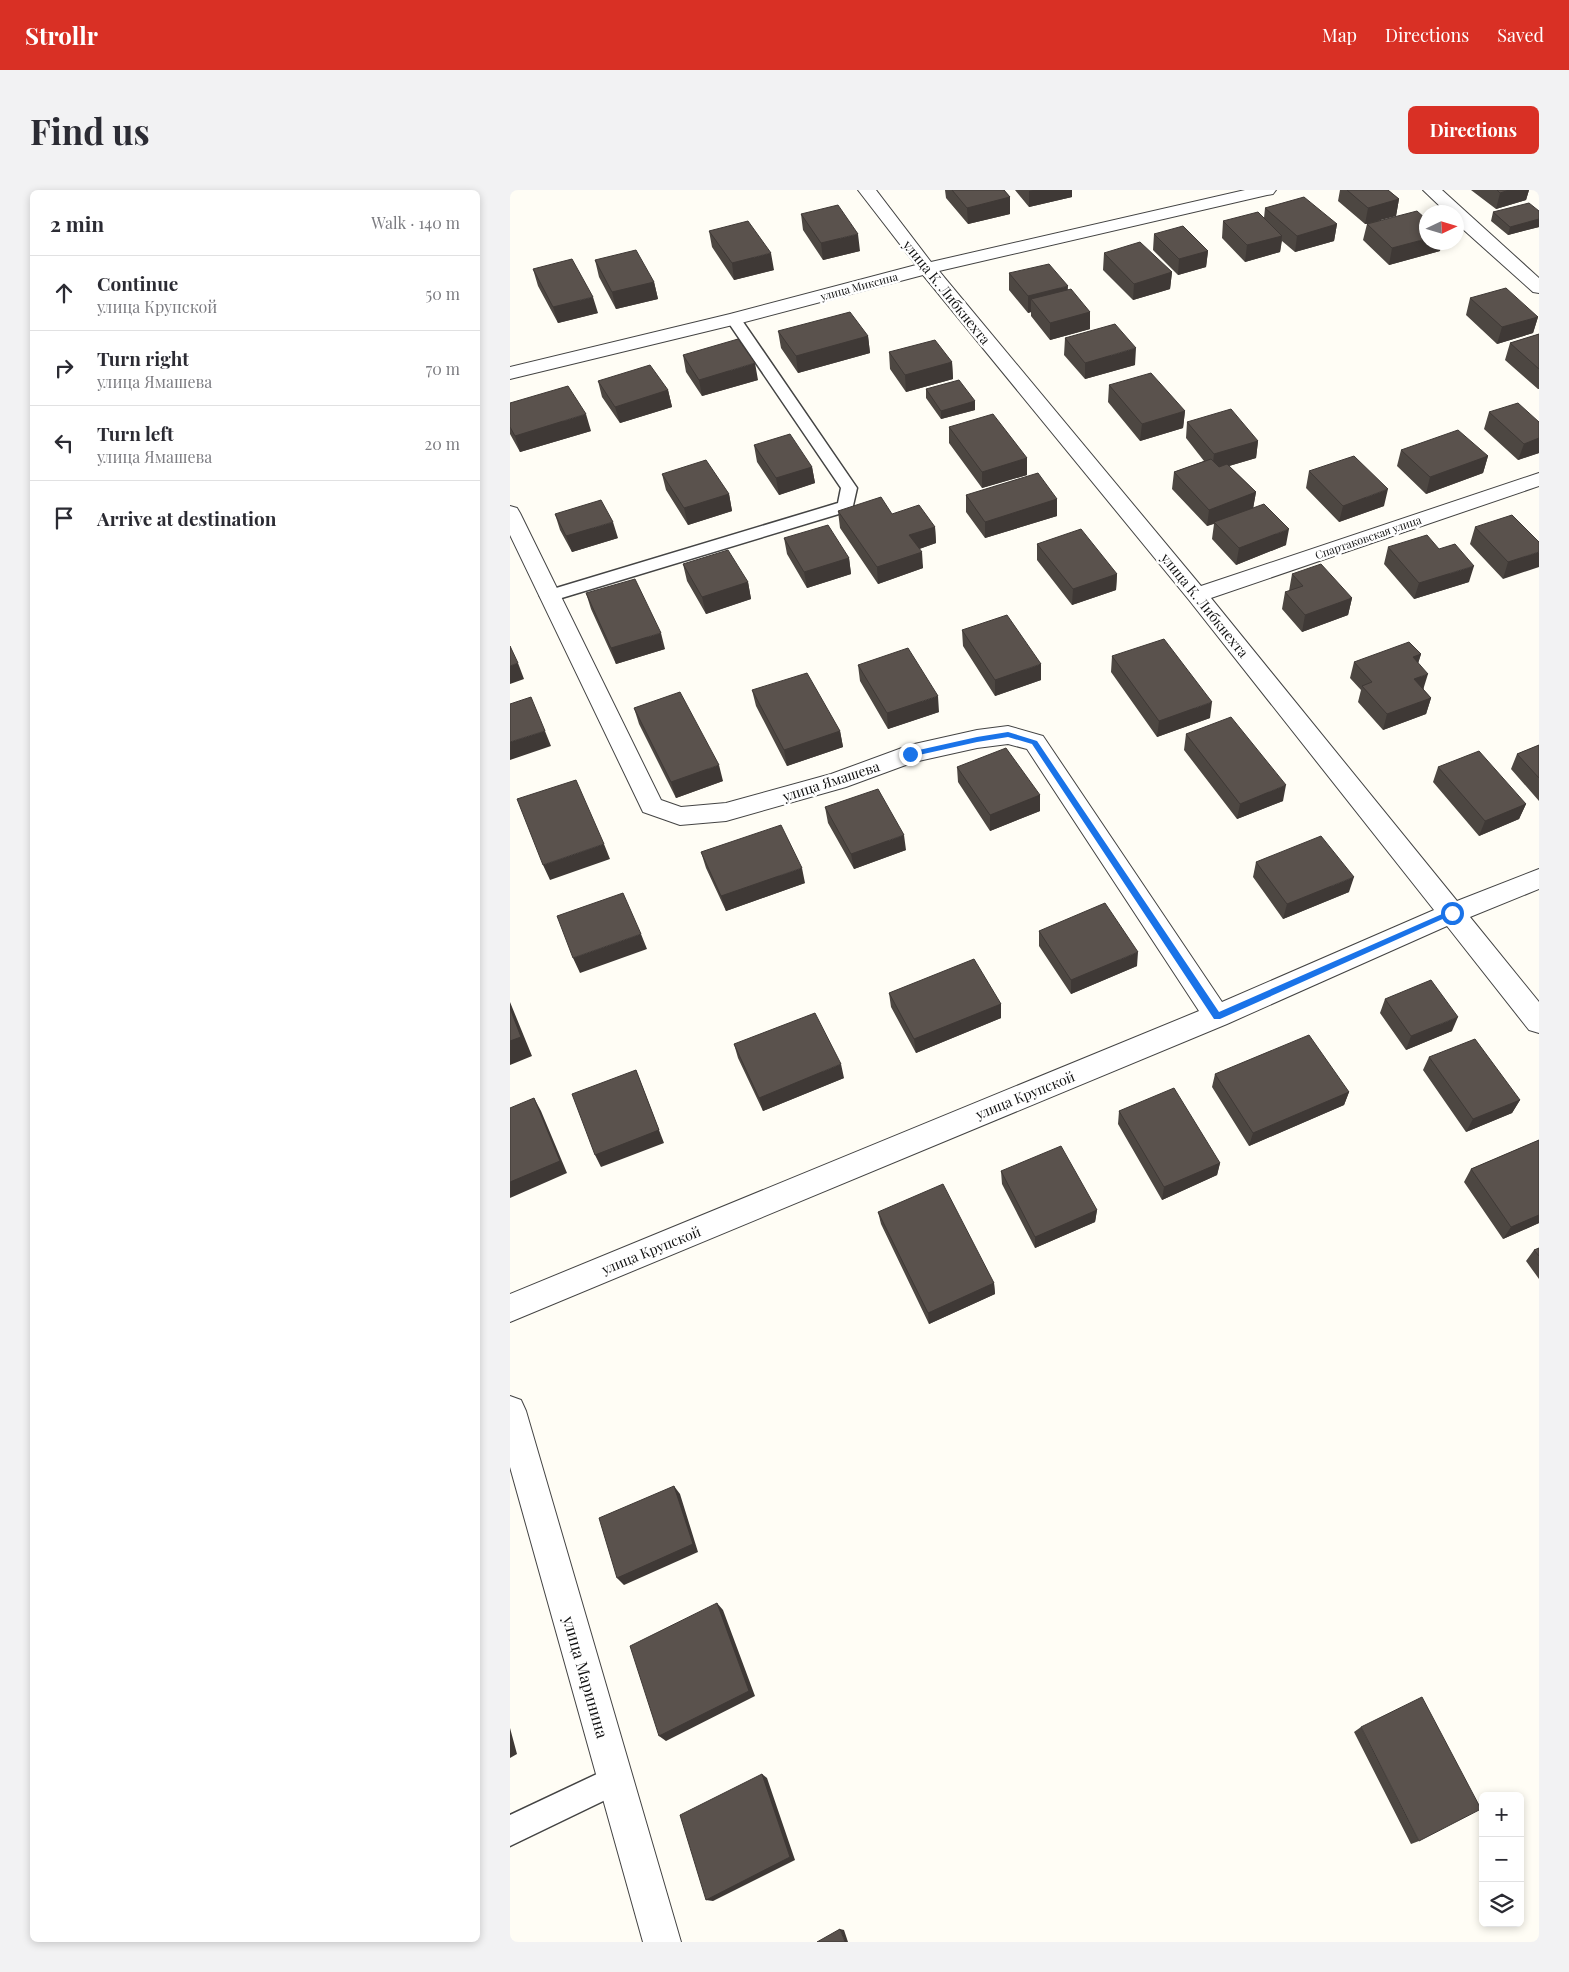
<!DOCTYPE html>
<html lang="en">
<head>
<meta charset="utf-8">
<style>
	body { margin:0; font-family:"Playfair Display",serif; background:#f2f2f3; color:#2b2b33 }
	.controls { position:absolute; right:15px; bottom:15px; display:grid; overflow:hidden; border-radius:8px; box-shadow:0 2px 8px #0003 }
	.controls button { width:45px; height:45px; display:grid; place-items:center; padding:0; border:0; border-bottom:1px solid #e1e1e2; background:#fff; color:#2b2b33; font:25px sans-serif }
	.compass { position:absolute; left:909px; top:15px; width:45px; height:45px; border-radius:50%; background:#fff; box-shadow:0 2px 8px #0003; rotate:86deg }
	.stop { position:absolute; width:15px; height:15px; margin:-11px; border:4px solid #1a73e8; border-radius:50%; background:#fff }
	.stop.end { background:#1a73e8; border-color:#fff; box-shadow:0 1px 5px #0008 }
	.list { margin:0; padding:0; list-style:none }
	h2 { display:flex; justify-content:space-between; align-items:center; height:65px; margin:0; padding:0 20px; font-size:21px }
	h2 small { font-size:16px; font-weight:400; color:#7c7c81 }
	.list li { display:grid; grid-template-columns:32px 1fr auto; gap:15px; align-items:center; box-sizing:border-box; height:75px; padding:0 20px; border-top:1px solid #e1e1e2 }
	.list b { display:block; font-size:19px; white-space:nowrap }
	.list p { margin:0; font-size:16px; white-space:nowrap; color:#7c7c81 }
	.list em { font-size:16px; font-style:normal; color:#7c7c81 }
	.icon { flex:none; width:28px; height:28px; fill:none; stroke:currentColor; stroke-width:2; stroke-linecap:round; stroke-linejoin:round }
	.map { position:relative; flex:none; width:1029px; height:1752px; overflow:hidden; border-radius:8px }
	header { display:flex; align-items:center; gap:30px; box-sizing:border-box; height:70px; padding:0 25px; background:#d93025; color:#fff }
	header strong { font-size:24px }
	nav { display:flex; gap:28px; margin-inline-start:auto; font-size:18px }
	.intro { display:flex; align-items:center; justify-content:space-between; box-sizing:border-box; height:120px; padding:0 30px }
	h1 { margin:0; font-size:35px }
	.button { padding:12px 22px; border-radius:8px; background:#d93025; color:#fff; font-size:18px; font-weight:700 }
	main { display:flex; gap:30px; padding:0 30px }
	aside { flex:1; background:#fff; border-radius:8px; box-shadow:0 2px 8px #0003 }
	.map>svg:first-child { display:block }
</style>
</head>
<body>
<header>
<strong>Strollr</strong>
<nav><a>Map</a><a>Directions</a><a>Saved</a></nav>
</header>
<div class="intro"><h1>Find us</h1><a class="button">Directions</a></div>
<main>
<aside>
<h2>2 min<small>Walk · 140 m</small></h2>
<ul class="list">
<li><svg class="icon" aria-label="ahead" viewBox="0 0 24 24"><path d="M12 20V5M6 11l6-6 6 6"/></svg><div><b>Continue</b><p>улица Крупской</p></div><em>50 m</em></li>
<li><svg class="icon" aria-label="right" viewBox="0 0 24 24"><path d="M7 20v-9h11M14 6l5 5-5 5"/></svg><div><b>Turn right</b><p>улица Ямашева</p></div><em>70 m</em></li>
<li><svg class="icon" aria-label="left" viewBox="0 0 24 24"><path d="M17 20v-9H6M10 6l-5 5 5 5"/></svg><div><b>Turn left</b><p>улица Ямашева</p></div><em>20 m</em></li>
<li><svg class="icon" aria-label="arrive" viewBox="0 0 24 24"><path d="M6 21V4h12l-3 4 3 4H6"/></svg><div><b>Arrive at destination</b></div></li>
</ul>
</aside>
<div class="map">
<svg width="1029" height="1752" viewBox="0 0 1029 1752">
	<rect width="100%" height="100%" fill="#fffdf5"/>
	<g fill="none" stroke-linecap="round" stroke-linejoin="round">
		<g stroke="#444" stroke-width="3">
			<path id="service" d="M224,124L229,126L347,298L342,320L45,410L39,412L33,410L30,406L33,402L328,313L331,298L216,129L219,126Z
				M106,1575L116,1580L121,1590L116,1600L0,1656V1625Z"/>
		</g>
		<g stroke="#444" stroke-width="2">
			<path id="minor" d="M348,0H366L421,72L735,0H766L763,4L757,5L429,81L691,396L1029,283V296L701,408L947,711L1029,679V699L960,727L1029,812V843L1019,840L937,736L717,834L0,1132V1104L689,821L517,559L498,554L467,558L404,572L336,597L216,631L170,635L133,622L0,345V316L7,318L10,323L151,610L171,617L216,613L321,584L400,555L467,540L498,536L533,546L712,812L924,720L679,410L413,85L231,133L0,189V177L220,124L406,75Z
				M913,0H932L1029,88V103L1023,102L946,33V22H936Z
				M0,1206L11,1210L16,1221L171,1752H133L0,1277Z"/>
		</g>
		<use href="#service" fill="#fff" fill-rule="evenodd"/>
		<use href="#minor" fill="#fff" fill-rule="evenodd"/>
	</g>
	<path fill="#4d4742" d="M435,0H494L500,7V24L458,34L436,8Z
		M505,0H562V7L519,17Z
		M830,0H878L889,9L886,26L869,30L930,61L879,75L853,50L857,34H855L828,11Z
		M961,0H1019L1016,10L986,19Z
		M755,18L827,34L824,51L785,62L772,51L770,62L735,72L712,48L713,31L754,28Z
		M1029,21V37L998,45L981,31L983,22Z
		M291,24L350,61L313,70L293,40Z
		M199,41L264,80L224,90L202,57Z
		M644,44L698,61L696,77L668,85L643,60Z
		M594,63L662,82L660,99L623,110L593,80Z
		M85,70L144,92L148,109L106,119L89,87Z
		M23,79L88,123L48,133L28,96Z
		M499,83L558,100L580,122V139L540,150L521,126V122L518,123L499,100Z
		M960,108L1028,127L1023,143L987,154L956,125Z
		M268,141L358,146L360,163L288,183L271,158Z
		M1029,144V199H1028L995,170L1000,153Z
		M555,148L625,175L575,189L554,165Z
		M379,162L442,172L443,189L396,202L380,179Z
		M173,165L248,190L192,206L176,182Z
		M88,191L158,200L162,217L110,233L92,207Z
		M599,195L675,221L673,238L630,251L598,212Z
		M416,199L465,211V220L431,229L416,208Z
		M0,213L81,241L10,262L0,244Z
		M979,222L1029,232V263L1008,270L974,239Z
		M677,232L748,251L746,268L719,276L746,302L743,318L776,355L726,375L702,349L704,334L697,336L662,299L664,282L694,271L676,248Z
		M439,237L517,268V285L472,298L439,253Z
		M244,255L302,277L305,293L269,305L247,272Z
		M891,260L978,266L973,283L916,304L887,276Z
		M799,281L874,316L829,332L796,298Z
		M152,284L219,304L222,321L178,335L156,300Z
		M456,305L547,309V326L475,348L456,322Z
		M328,321L382,324L425,337L426,353L409,359L413,378L368,394L330,338Z
		M45,324L108,348L62,362L50,340Z
		M965,337L1029,352L993,389L960,354Z
		M274,348L339,368L341,384L297,398L277,364Z
		M527,354L607,384L606,400L562,415L527,370Z
		M878,357L959,392L904,409L874,374Z
		M173,374L238,392L241,409L196,424L177,391Z
		M782,384L842,408L838,425L792,442L772,419L775,402L779,401Z
		M76,403L155,459L106,474L81,419Z
		M452,440L531,490L485,506L453,456Z
		M911,464L908,473L914,500L921,508L916,524L873,540L848,512L851,500L840,488L844,472Z
		M602,466L700,528L647,547L601,482Z
		M348,475L429,522L378,539L350,491Z
		M242,500L330,541L333,557L277,576L246,516Z
		M124,518L213,591L166,608L129,534Z
		M676,544L773,611L727,629L674,560Z
		M1029,555V611L1001,579L1007,564Z
		M447,577L530,605V621L480,641L448,592Z
		M928,577L1016,614L1009,629L969,646L923,592Z
		M315,617L396,660L344,679L318,633Z
		M191,662L295,693L216,721L196,678Z
		M746,672L839,702L773,729L743,687Z
		M529,741L627,776L561,804L529,756Z
		M379,803L491,814V828L406,863L381,817Z
		M875,809L942,841L896,860L870,823Z
		M224,854L334,888L253,921L228,868Z
		M919,867L1010,910L1002,923L956,942L913,880Z
		M705,884L839,902L834,915L739,956L702,897Z
		M609,921L710,973L707,985L652,1010L608,934Z
		M1029,950V1033L993,1049L954,992L961,979Z
		M491,981L587,1020L585,1032L525,1058L492,994Z
		M368,1022L484,1093L485,1104L419,1134L371,1034Z
		M1029,1058V1089L1016,1071L1024,1060Z
		M851,1537L909,1651L901,1654L844,1542Z"/>
	<path fill="#3f3936" d="M523,0H562V7L519,17V1Z
		M999,0H1019L1016,10L986,19L990,3Z
		M500,7V24L458,34L457,18Z
		M889,9L886,26L855,34L858,18Z
		M1029,29V37L998,45L1000,37Z
		M827,34L824,51L785,62L787,46Z
		M348,44L350,61L313,70L311,53Z
		M772,46L770,62L735,72L737,55Z
		M916,49V52H932L930,61L879,75L882,58Z
		M698,61L696,77L668,85L669,69Z
		M261,63L264,80L224,90L222,73Z
		M662,82L660,99L623,110L624,94Z
		M144,92L148,109L106,119L102,102Z
		M558,96L557,113L521,109V122L518,123V106Z
		M83,107L88,123L48,133L43,117Z
		M580,122V139L540,150V133Z
		M1028,127L1023,143L987,154L992,137Z
		M358,146L360,163L288,183L286,166Z
		M626,158L625,175L575,189V173Z
		M442,172L443,189L396,202L395,185Z
		M245,173L248,190L192,206L189,190Z
		M158,200L162,217L110,233L105,217Z
		M465,211V220L431,229V221Z
		M675,221L673,238L630,251L632,234Z
		M76,224L81,241L10,262L5,246Z
		M1029,248V263L1008,270L1014,254Z
		M748,251L746,268L702,281L704,264Z
		M978,266L973,283L916,304L920,287Z
		M517,268V285L472,298V282Z
		M302,277L305,293L269,305L266,288Z
		M878,299L874,316L829,332L833,316Z
		M746,302L743,319L697,336L699,320Z
		M219,304L222,321L178,335L174,318Z
		M547,309V326L475,348V332Z
		M103,332L108,348L62,362L56,346Z
		M425,337L426,353L401,362L399,345Z
		M779,339L776,355L726,375L729,358Z
		M412,362L413,378L368,394L367,377Z
		M1029,362V377L993,389L998,372Z
		M339,368L341,384L297,398L294,382Z
		M964,376L959,392L904,409L909,393Z
		M607,384L606,400L562,415L563,399Z
		M238,392L241,409L196,424L192,407Z
		M842,408L838,425L792,442L795,425Z
		M151,443L155,459L106,474L101,458Z
		M911,464L906,480L903,467Z
		M8,473L14,489L0,494V476Z
		M531,474V490L485,506V490Z
		M918,484L913,500L904,489Z
		M428,506L429,522L378,539L377,523Z
		M921,508L916,524L873,540L877,524Z
		M702,512L700,528L647,547L649,531Z
		M35,541L41,556L0,570V552Z
		M330,541L333,557L277,576L274,560Z
		M209,575L213,591L166,608L161,592Z
		M776,595L773,611L727,629L730,614Z
		M530,605V621L480,641V625Z
		M1016,614L1009,629L969,646L975,631Z
		M394,645L396,660L344,679L341,664Z
		M94,654L100,669L40,690L33,675Z
		M292,678L295,693L216,721L211,706Z
		M844,687L839,702L773,729L777,714Z
		M131,744L137,759L70,783L63,768Z
		M628,762L627,776L561,804V790Z
		M0,812L22,866L0,875Z
		M491,814V828L406,863L404,849Z
		M948,827L942,841L896,860L901,846Z
		M331,874L334,888L253,921L249,908Z
		M126,880L154,953L91,977L85,965Z
		M839,902L834,915L739,956L743,943Z
		M24,908L31,921L57,983L0,1008V992Z
		M1010,910L1002,923L956,942L963,929Z
		M710,973L707,985L652,1010L654,997Z
		M587,1020L585,1032L525,1058V1047Z
		M1029,1025V1033L993,1049L1001,1037Z
		M484,1093L485,1104L419,1134L418,1123Z
		M164,1296L170,1304L188,1362L114,1395L107,1388Z
		M207,1413L213,1420L245,1506L156,1551L149,1546Z
		M0,1538L7,1564L0,1568Z
		M252,1584L257,1588L285,1670L203,1711L196,1710Z
		M330,1739L334,1740L338,1752H335Z"/>
	<path fill="#5a524d" stroke="#3f3936" d="M442,0H494L500,7L457,18Z
		M837,0H878L889,9L858,18Z
		M987,0H999L990,3Z
		M794,7L827,34L787,46L755,18Z
		M1019,13L1029,21V29L1000,37L983,22Z
		M328,15L348,44L311,53L291,24Z
		M907,21L916,29V49L882,58L857,34Z
		M748,22L772,46L737,55L713,31Z
		M238,31L261,63L222,73L199,41Z
		M673,36L698,61L669,69L644,44Z
		M630,52L662,82L624,94L594,63Z
		M126,60L144,92L102,102L85,70Z
		M62,69L83,107L43,117L23,79Z
		M539,74L558,96L518,106L499,83Z
		M996,98L1028,127L992,137L960,108Z
		M561,99L580,122L540,133L521,109Z
		M340,122L358,146L286,166L268,141Z
		M605,134L626,158L575,173L555,148Z
		M1029,144V179L1000,153Z
		M228,149L245,173L189,190L173,165Z
		M425,150L442,172L395,185L379,162Z
		M140,175L158,200L105,217L88,191Z
		M641,183L675,221L632,234L599,195Z
		M449,190L465,211L431,221L416,199Z
		M58,196L76,224L5,246L0,237V213Z
		M1008,213L1029,232V248L1014,254L979,222Z
		M721,219L748,251L704,264L677,232Z
		M483,224L517,268L472,282L439,237Z
		M948,240L978,266L920,287L891,260Z
		M280,244L302,277L266,288L244,255Z
		M844,266L878,299L833,316L799,281Z
		M701,269L709,277L717,274L746,302L699,320L664,282Z
		M196,270L219,304L174,318L152,284Z
		M528,283L547,309L475,332L456,305Z
		M371,307L382,324L409,315L425,337L399,345L412,362L367,377L328,321Z
		M91,310L103,332L56,346L45,324Z
		M754,314L779,339L729,358L704,332Z
		M1002,325L1029,352V362L998,372L965,337Z
		M318,335L339,368L294,382L274,348Z
		M571,339L607,384L563,399L527,354Z
		M917,345L929,359L945,354L964,376L909,393L878,357Z
		M218,360L238,392L192,407L173,374Z
		M811,374L842,408L795,425L775,402L793,396L782,384Z
		M125,389L151,443L101,458L76,403Z
		M497,425L531,474L485,490L452,440Z
		M654,449L702,512L649,531L602,466Z
		M899,452L911,464L903,467L918,484L904,489L921,508L877,524L852,496L862,492L844,472Z
		M0,456L8,473L0,476Z
		M398,458L428,506L377,523L348,475Z
		M297,483L330,541L274,560L242,500Z
		M170,502L209,575L161,592L124,518Z
		M21,507L35,541L0,552V514Z
		M721,527L776,595L730,614L676,544Z
		M1029,555V588L1007,564Z
		M496,558L530,605L480,625L447,577Z
		M969,561L1016,614L975,631L928,577Z
		M66,590L94,654L33,675L7,609Z
		M368,599L394,645L341,664L315,617Z
		M271,635L292,678L211,706L191,662Z
		M811,646L844,687L777,714L746,672Z
		M113,703L131,744L63,768L47,726Z
		M595,713L628,762L561,790L529,741Z
		M464,769L491,814L404,849L379,803Z
		M921,790L948,827L901,846L875,809Z
		M0,818L11,847L0,851Z
		M305,823L331,874L249,908L224,854Z
		M799,845L839,902L743,943L705,884Z
		M965,849L1010,910L963,929L919,867Z
		M126,880L149,940L85,965L62,904Z
		M664,898L710,973L654,997L609,921Z
		M24,908L50,971L0,992V918Z
		M1029,950V1025L1001,1037L961,979Z
		M551,956L587,1020L525,1047L491,981Z
		M433,994L484,1093L418,1123L368,1022Z
		M1029,1058V1066L1024,1060Z
		M164,1296L183,1354L107,1388L89,1328Z
		M207,1413L239,1501L149,1546L120,1456Z
		M912,1507L971,1619L909,1651L851,1537Z
		M252,1584L280,1667L196,1710L170,1625Z
		M330,1739L335,1752H307Z"/>
	<path fill="#1a73e8" d="M498,542L527,551L709,822L939,721H945L946,723L710,829H704L522,554L498,547L467,552L400,567L396,564L400,562L467,547Z"/>
	<g text-anchor="middle" dominant-baseline="central" stroke-width="5" stroke-linejoin="round" paint-order="stroke">
		<g font-size="11" fill="#111" stroke="#fff">
			<text transform="translate(349 96) rotate(-15)">улица Миксина</text>
			<text transform="translate(858 347) rotate(-19)">Спартаковская улица</text>
		</g>
		<g font-size="14" fill="#111" stroke="#fff">
			<text transform="translate(437 102) rotate(51)">улица К. Либкнехта</text>
			<text transform="translate(695 415) rotate(51)">улица К. Либкнехта</text>
			<text transform="translate(321 591) rotate(-18)">улица Ямашева</text>
			<text transform="translate(515 905) rotate(-22)">улица Крупской</text>
			<text transform="translate(141 1060) rotate(-22)">улица Крупской</text>
		</g>
		<g font-size="16" fill="#111" stroke="#fff">
			<text transform="translate(76 1487) rotate(74)">улица Маринина</text>
		</g>
	</g>
</svg>
<div class="controls">
<button>+</button>
<button>−</button>
<button><svg class="icon" aria-label="layers" viewBox="0 0 24 24"><path d="M12 4l9 5-9 5-9-5zM3 14l9 5 9-5"/></svg></button>
</div>
<svg class="compass" viewBox="-18 -18 36 36"><path d="M0-13l5 13h-10z" fill="#e53935"/><path d="M0 13l5-13h-10z" fill="#7c7c81"/></svg>
<div class="stop" style="left:942px;top:723px"></div>
<div class="stop end" style="left:400px;top:564px"></div>
</div>
</main>
</body>
</html>
